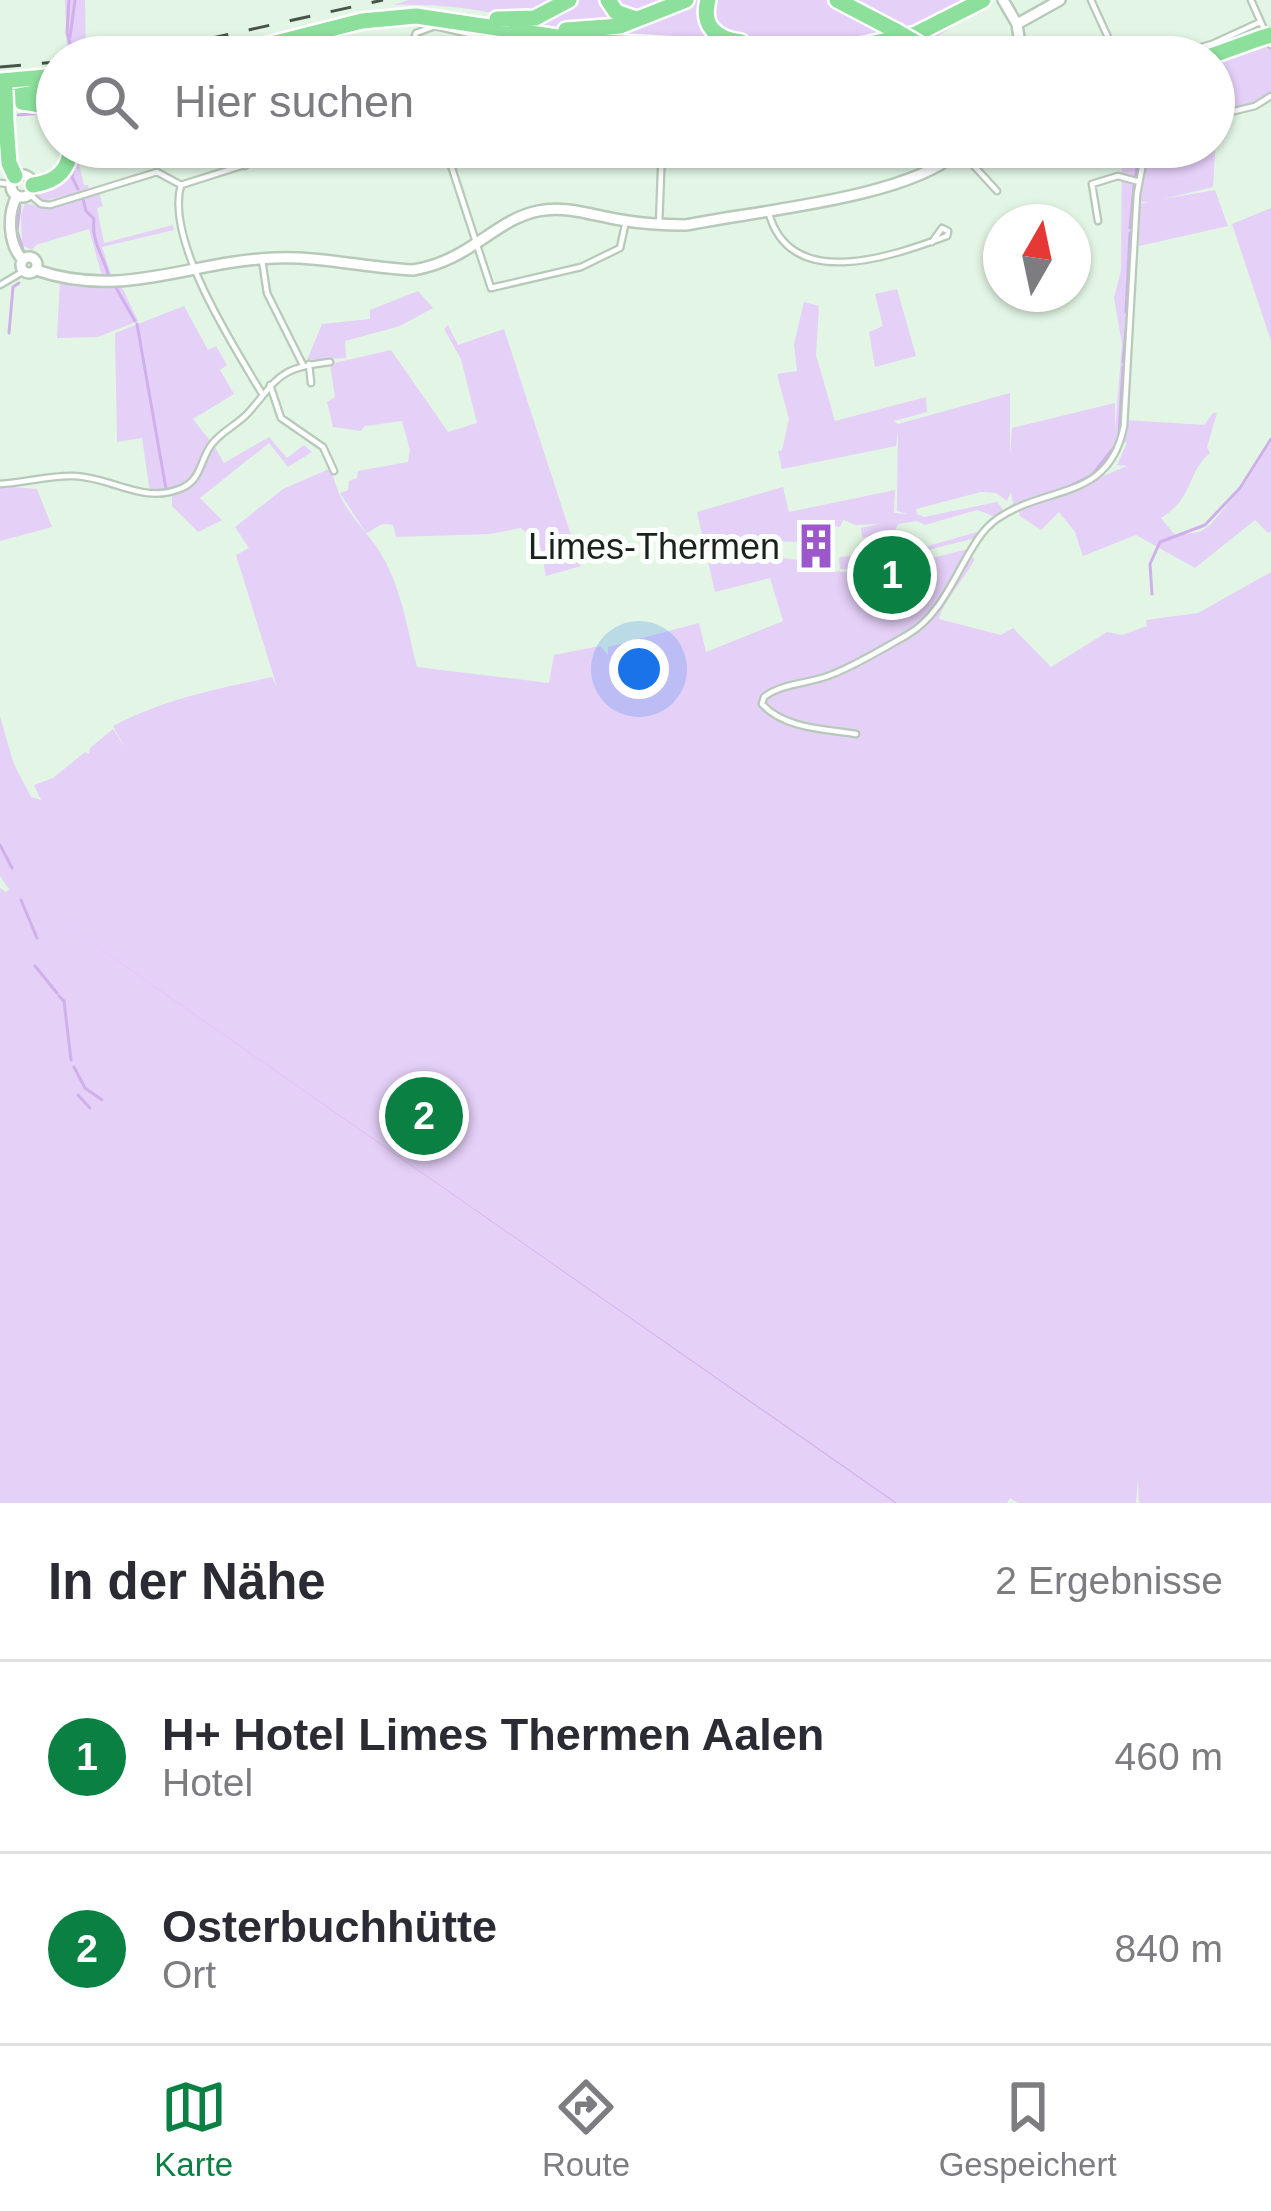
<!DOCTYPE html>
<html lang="de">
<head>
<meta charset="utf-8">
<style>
	body { margin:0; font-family:Arial,sans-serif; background:#f7f7f7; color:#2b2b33 }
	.compass { position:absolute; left:983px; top:204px; width:108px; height:108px; border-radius:50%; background:#fff; box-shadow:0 3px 9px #0004; rotate:9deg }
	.you { position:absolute; left:639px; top:669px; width:42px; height:42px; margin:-30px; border:9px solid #fff; border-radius:50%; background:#1a73e8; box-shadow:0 0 0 18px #1a73e833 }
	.badge { display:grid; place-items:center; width:78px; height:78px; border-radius:50%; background:#0b8043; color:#fff; font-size:39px; font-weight:700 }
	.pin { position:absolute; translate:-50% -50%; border:6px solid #fff; box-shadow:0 3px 12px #0006 }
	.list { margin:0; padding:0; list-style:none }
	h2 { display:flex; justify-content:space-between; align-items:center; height:156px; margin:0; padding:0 48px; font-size:51px }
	h2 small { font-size:39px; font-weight:400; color:#7c7c81 }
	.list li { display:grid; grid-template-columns:78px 1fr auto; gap:36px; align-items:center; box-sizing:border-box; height:192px; padding:0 48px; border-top:3px solid #e1e1e2 }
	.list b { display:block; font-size:45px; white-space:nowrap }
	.list p { margin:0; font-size:39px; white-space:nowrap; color:#7c7c81 }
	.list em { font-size:39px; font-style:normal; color:#7c7c81 }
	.icon { flex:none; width:66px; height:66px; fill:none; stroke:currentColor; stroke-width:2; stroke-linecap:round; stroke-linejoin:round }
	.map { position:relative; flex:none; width:1271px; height:1503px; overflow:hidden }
	.search { position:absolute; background:#fff; box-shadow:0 3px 9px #0004; left:36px; right:36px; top:36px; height:132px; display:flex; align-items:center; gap:30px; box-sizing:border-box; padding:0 42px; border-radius:66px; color:#7c7c81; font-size:45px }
	.sheet { height:540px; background:#fff }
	nav { display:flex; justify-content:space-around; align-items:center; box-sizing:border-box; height:168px; border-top:3px solid #e1e1e2; background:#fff; font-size:33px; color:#7c7c81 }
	nav a { display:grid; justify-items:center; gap:6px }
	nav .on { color:#0b8043 }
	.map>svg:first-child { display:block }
</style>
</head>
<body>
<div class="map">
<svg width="1271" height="1503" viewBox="0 0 1271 1503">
	<rect width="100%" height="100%" fill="#e3f6e5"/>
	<path fill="#e5d0f8" d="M65,0H85L86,52H67Z
		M409,0H971L954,9L953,26L938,36L946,49L967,57H802L593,39C531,18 459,2 393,5Z
		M1267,41L1271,50V91L1259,101L1214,113V59Z
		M1214,119L1217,122L1213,187L1163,199L1215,190L1228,226L1139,246L1140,204L1148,202H1139L1148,147H1214Z
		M1122,147H1144L1135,191L1121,428C1107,482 1060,492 1013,509L1009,506L1013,504L1011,492L1007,501L996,493L981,492L916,509L917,514L924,517L997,502L1006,513L996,517L977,510L925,525L917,521L898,524L890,541L903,553L984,530L973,542L972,539L900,557L891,553L885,558L886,571L840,569L839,557L863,555V545L880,543L885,547L884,533L862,538L861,528L879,524L856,525L843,520L840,527L817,522L812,532L815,537L801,538V542L777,541L773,548L780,558L811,561L810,566L825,571L865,573V585H919L920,577L924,576V560L972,548L970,556L975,559C965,578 943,602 939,619L1001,635L1013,628L1051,667L1107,632L1122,635L1147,626L1146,620L1198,613L1271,572V1503H1139L1138,1479L1136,1503H1018L1010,1498L1007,1503H0V888L6,892L9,889L0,876V716L13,762L31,797L41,800L34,785L53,778L85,752L89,754L90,748L113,729L125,748L113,726C164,699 217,689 272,677L277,687L236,555L249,548L235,527L283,489L331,468C340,508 356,518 378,549C401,584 407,628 417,667L549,683L554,655L600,646L608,655V647L699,623L706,652L783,621L770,578L715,592L697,512L783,487L789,512L895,490L894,513L908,514L897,511L898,431L896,446L782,469L778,451L782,450L789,419L777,374L797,371L794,344L804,302L819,306L816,355L835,421L926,397L927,412L894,421L898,424L1010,393V455L1012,428L1115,403V430L1122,344L1114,298L1121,270Z
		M77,156L84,185H88L90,193L99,192L103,206L97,208L104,243L173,225L174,230L102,247L112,277L102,276L89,229L36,245L32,250L22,245L21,215L25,203L48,208L80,198L78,193L43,201L34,193Z
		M1271,208V341L1232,224Z
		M60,280L121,285L138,321L98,337L57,338Z
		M897,289L916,356L875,367L869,332L883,326L875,294Z
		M418,291L433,308L400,326L345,341L346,358L307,360L322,324L370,319V310Z
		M184,306L208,350L216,346L227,365L220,370L234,394L193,419L211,442C197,475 187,489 150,493L142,438L117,442L115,333Z
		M448,325L458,345L504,329L581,566L546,576L540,546L521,528L490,534L396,537L393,525C379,521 376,530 366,533L340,493L348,490L349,481L357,478L358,471L408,462L410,450L402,421L365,426L361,431L333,427L327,402L335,397L330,364L391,350L448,432L477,423L461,359L444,329Z
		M1213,413H1217L1207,447L1210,453C1186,473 1195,497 1161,518L1175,535L1200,532L1210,525L1244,485L1271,442V531L1268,533L1255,520L1195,568L1136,535L1083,556L1075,532L1059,512L1041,530L1020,516L1019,511L1127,466L1117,465L1127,443L1123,442L1126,420L1204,425Z
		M269,437L287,458L304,445L312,452L288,467L269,443L200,498L222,520L198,532L172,506V494L196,480L213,444L224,463Z
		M0,486L37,489L52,527L0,541Z"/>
	<path fill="#d0b0eb" d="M49,913L897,1503H895Z"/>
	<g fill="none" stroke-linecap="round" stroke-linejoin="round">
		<path stroke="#d0b0eb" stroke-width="3" d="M69,0L67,33L72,50
			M70,37L75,0
			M18,115L43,113
			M74,167L72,177L78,189
			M1135,178L1142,147
			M82,195L86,211L94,219C91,241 103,255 108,274
			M20,206L17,231L24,253
			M1130,228L1134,186
			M115,286L135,321
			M1126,312L1130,233
			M137,324L166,489
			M9,333L13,287L19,283
			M1123,362L1127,321
			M1119,436L1123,367
			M1064,489L1092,475L1116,445
			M1152,594L1150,564L1160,542L1205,525L1240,488L1271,439
			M0,845L12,868
			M21,900L37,938
			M35,966L57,993
			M59,996L64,1001L71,1060
			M74,1067L85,1088L102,1100
			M78,1095L90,1108"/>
		<g stroke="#b7cab9" stroke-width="9">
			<path id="street" d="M1091,0L1117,57
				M1251,0L1271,45
				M416,57L413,42L416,33L435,26L548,52L636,57
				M1168,57L1212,44L1260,22
				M1214,116L1255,106L1271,96
				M240,147L245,166
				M445,147L491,288L581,267L620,248L626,221
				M620,147C661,157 697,166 738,147
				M964,155L997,191
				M0,183L10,184
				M181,185C165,240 233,345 261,392
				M181,185L301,147
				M29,194L41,204L50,205L157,172L181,185
				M768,210C788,293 890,257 947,236
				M1098,221L1092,184L1118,176L1136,181
				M659,225L662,147
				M932,242L942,228L948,231L947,236
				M262,260L267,293L303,365
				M0,285L24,271
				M309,364L311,383
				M270,385L281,418L323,447L334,471
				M0,484C24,483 50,475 74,476C112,477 143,505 182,488C202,479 200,459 212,444C222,431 237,425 248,413C279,378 277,368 330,362
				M856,734C825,729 785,729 762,704L764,697C784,682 811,684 833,674C858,664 884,648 907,635C952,610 964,541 997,519C1047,484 1109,502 1124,426L1137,194L1146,147"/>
		</g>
		<g stroke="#b7cab9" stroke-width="14">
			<path id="secondary" d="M1003,0L1017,24L1022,57
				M1017,24L1060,0
				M953,147L959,156L966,153L967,147
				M11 186a11 11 0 1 1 22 0a11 11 0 1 1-22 0Z
				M17,196C7,214 8,245 23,260
				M21 265a8 8 0 1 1 16 0a8 8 0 1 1-16 0Z
				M36,270C124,300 189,261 275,258C321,256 367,268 413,270C470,261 494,220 538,211C567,205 594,216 621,220C643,224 664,225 686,225C755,211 905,198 955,154"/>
		</g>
		<g stroke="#fff" stroke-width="20">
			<path id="highway" d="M608,0L616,12L636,19
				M708,0C701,26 716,39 741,42
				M837,0L896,31
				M497,19L535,18L569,0
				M566,30L620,26L686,0
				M920,45L946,57
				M193,57L231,47
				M220,57L362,21L416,16L584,41L748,50L846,49L916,34L983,0
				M1208,57L1258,39
				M0,81L57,76
				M0,99L57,89
				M22,102L41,105L57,114
				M6,122L9,163L15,176
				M33,185C56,182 69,171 71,147"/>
		</g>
		<use href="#street" stroke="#fff" stroke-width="4.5"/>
		<use href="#secondary" stroke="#fff" stroke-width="9"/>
		<use href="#highway" stroke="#8ce09c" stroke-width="15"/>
		<path stroke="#485349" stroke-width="3" stroke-dasharray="21 21" stroke-linecap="butt" d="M83,57L199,41L383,0
			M0,67L57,62"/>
		<g stroke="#fff" stroke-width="20" stroke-linecap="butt">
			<path id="highway-bridge" d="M896,31L920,45
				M1258,39L1271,35
				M5,90L6,122"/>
		</g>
		<use href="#highway-bridge" stroke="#8ce09c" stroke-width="15"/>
	</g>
	<defs>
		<g id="building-bare" transform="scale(3.6)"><path d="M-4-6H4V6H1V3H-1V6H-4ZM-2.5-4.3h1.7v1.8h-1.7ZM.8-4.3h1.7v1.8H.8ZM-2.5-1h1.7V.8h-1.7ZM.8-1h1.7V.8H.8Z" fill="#9c57cb" stroke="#fbfffb" stroke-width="2.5" paint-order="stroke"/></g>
	</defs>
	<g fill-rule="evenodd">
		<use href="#building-bare" x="816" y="546"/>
	</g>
	<g text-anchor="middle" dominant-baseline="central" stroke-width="10" stroke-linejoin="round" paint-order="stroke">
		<g font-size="36" fill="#1a221b" stroke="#fbfffb" text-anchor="end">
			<text x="780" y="546">Limes-Thermen</text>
		</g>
	</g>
</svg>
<svg class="compass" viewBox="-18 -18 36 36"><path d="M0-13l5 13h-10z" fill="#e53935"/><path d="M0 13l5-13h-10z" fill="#7c7c81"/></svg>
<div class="you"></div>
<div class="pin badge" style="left:892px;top:575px">1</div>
<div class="pin badge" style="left:424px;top:1116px">2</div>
<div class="search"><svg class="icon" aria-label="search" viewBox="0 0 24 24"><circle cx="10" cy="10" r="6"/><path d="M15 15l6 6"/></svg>Hier suchen</div>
</div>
<section class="sheet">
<h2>In der Nähe<small>2 Ergebnisse</small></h2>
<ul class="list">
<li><span class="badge">1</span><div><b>H+ Hotel Limes Thermen Aalen</b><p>Hotel</p></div><em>460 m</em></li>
<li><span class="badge">2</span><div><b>Osterbuchhütte</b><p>Ort</p></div><em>840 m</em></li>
</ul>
</section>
<nav>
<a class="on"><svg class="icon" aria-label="map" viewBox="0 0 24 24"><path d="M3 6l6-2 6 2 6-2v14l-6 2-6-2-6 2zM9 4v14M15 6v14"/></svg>Karte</a>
<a><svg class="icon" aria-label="directions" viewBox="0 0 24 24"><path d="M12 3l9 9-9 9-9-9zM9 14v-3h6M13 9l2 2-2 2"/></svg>Route</a>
<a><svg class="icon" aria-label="saved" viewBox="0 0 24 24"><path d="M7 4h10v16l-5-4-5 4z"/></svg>Gespeichert</a>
</nav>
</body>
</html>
